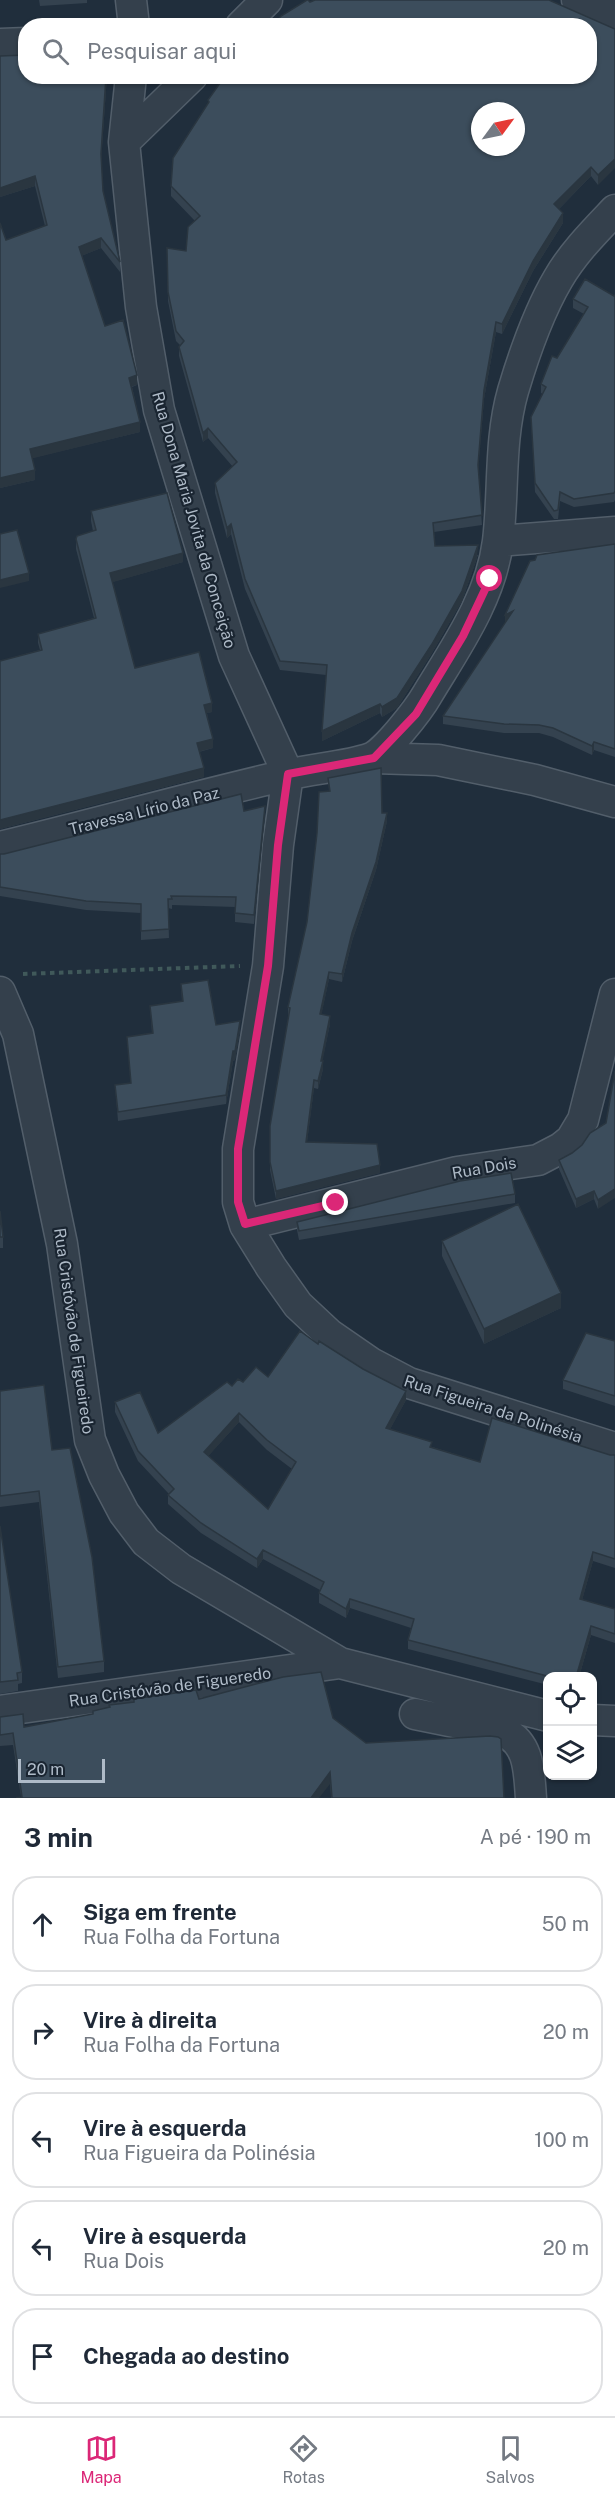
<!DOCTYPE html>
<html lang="pt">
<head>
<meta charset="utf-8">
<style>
	body { margin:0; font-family:"Public Sans",sans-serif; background:#f2f2f3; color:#1f2937 }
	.controls { position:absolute; right:18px; bottom:18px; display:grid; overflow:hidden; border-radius:12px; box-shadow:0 2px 4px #0004 }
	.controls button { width:54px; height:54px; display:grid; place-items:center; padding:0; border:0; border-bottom:2px solid #e0e1e3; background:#fff; color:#1f2937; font:30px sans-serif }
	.compass { position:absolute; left:471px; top:102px; width:54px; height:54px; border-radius:50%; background:#fff; box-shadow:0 2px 4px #0004; rotate:57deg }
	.scale { position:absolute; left:18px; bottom:15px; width:87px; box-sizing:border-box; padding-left:6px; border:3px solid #afbbc8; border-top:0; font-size:16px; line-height:21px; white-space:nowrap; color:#afbbc8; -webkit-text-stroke:4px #1a2531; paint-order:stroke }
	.stop { position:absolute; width:18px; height:18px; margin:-14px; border:4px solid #db2777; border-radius:50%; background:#fff }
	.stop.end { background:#db2777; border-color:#fff; box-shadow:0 2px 6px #0008 }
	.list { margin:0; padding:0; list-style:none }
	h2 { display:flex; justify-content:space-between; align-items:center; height:78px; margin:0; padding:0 24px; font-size:26px }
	h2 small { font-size:20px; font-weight:400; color:#747a83 }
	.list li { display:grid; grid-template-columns:39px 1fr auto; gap:18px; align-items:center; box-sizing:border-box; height:96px; margin:0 12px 12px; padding:0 12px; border:2px solid #e0e1e3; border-radius:24px }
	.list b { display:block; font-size:22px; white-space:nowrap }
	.list p { margin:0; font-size:20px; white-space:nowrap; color:#747a83 }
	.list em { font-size:20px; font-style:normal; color:#747a83 }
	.icon { flex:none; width:33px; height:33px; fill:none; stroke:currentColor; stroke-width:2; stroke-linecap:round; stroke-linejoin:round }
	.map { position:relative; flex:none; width:615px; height:1798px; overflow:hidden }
	.search { position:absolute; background:#fff; box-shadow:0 2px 4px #0004; left:18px; right:18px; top:18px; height:66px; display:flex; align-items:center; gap:15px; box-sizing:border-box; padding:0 21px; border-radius:24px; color:#747a83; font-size:22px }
	.sheet { height:618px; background:#fff }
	nav { display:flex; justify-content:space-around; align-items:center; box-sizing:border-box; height:84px; border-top:2px solid #e0e1e3; background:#fff; font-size:16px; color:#747a83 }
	nav a { display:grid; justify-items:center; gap:3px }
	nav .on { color:#db2777 }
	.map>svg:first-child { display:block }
</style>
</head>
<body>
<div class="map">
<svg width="615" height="1798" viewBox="0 0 615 1798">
	<rect width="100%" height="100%" fill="#202e3c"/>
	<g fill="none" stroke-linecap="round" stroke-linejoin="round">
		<g stroke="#525e6a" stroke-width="33">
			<path id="minor" d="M131,0L134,26
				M577,0L615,16
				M241,26L267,0
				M0,44L26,43
				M131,76L124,142L141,307L159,410L234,656L288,774
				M124,142L192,76
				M498,541L615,532
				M374,758L438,760L535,780L615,802
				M288,774L278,845L268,966L238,1149V1202L245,1225L271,1267L298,1305L329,1334L371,1363L409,1383L615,1448
				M0,847C96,824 191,797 287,775C314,768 346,767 371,758C385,753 419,709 427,695C456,647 491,598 498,541C504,491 499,440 513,391C524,354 538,313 558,279C573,253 595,231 615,210
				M0,992L18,1034L62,1244L90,1440L104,1475L124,1513L146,1542L181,1569L340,1663L548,1716
				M245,1225L457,1172L538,1160L561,1148L571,1140L583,1120L615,994
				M0,1711L340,1663
				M415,1714L504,1732C530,1744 529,1773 531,1798
				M592,1720L615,1721"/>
		</g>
		<path stroke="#40595a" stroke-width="4" stroke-dasharray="4.5 4.5" stroke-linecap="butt" d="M23,974L240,966"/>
		<use href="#minor" stroke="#34404c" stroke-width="30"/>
	</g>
	<path fill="#34424f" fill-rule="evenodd" d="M39,0H87V3L40,6Z
		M310,2L615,29L598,185L591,176L559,209L563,223L533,271L502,334L496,332L484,399L478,469L482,525L434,532L435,546L478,555L462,601L432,653L397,708L382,717L380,713L322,741L326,675L280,670L245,589L231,534L227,538L215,493V483L233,467L208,438L203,442L179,356V347L180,345L176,341L168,301L167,248L186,251L195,221L171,196V186L208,105V100Z
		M26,55V76H107L101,159L103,191L120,262V272L101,248L81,256L105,326L123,320L137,375V385L132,387L140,422V432L32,458L35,470V480L0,488V223L6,240L45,226L35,186L0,197V56Z
		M615,295V500L614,502L574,507L560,501L558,519H554L535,492L531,417L543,394L541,393V384L584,314L573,308V299L614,296Z
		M91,511L183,562L112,582L135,668L212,712L207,713L213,748L199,752L204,777L0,829V661L40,650L38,643V634L94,618L76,549V539L93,531L91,521Z
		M615,544V757L594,750L592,755L553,737L539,733H504L443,724V716L505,623L535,560Z
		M328,778L382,813L387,821L376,870L352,941L342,982L329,979L321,1015L330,1024L322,1061L323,1069L318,1089L314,1088L307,1142L380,1173L276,1199L270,1170V1126L289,1015H288V1007L307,922L329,791Z
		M244,811L265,815L254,924L235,922V907L172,905V909L168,908L169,938L141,940V913L86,910L0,896V854H4Z
		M181,984L216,1025L240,1030L235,1060L233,1061L226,1104L118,1121L115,1085L131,1083L127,1037L152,1033L150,1006L182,1002Z
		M606,1123L598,1209L594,1199L576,1208L559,1169V1160L572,1153Z
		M515,1194V1203L299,1240L297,1230V1222Z
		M0,1211L3,1237V1248H0Z
		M442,1241L561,1308L484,1344L442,1256Z
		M615,1341V1406L563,1389V1380Z
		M318,1344L406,1400L390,1429L432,1447L480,1462L615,1455V1568L593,1561L582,1600L615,1609V1643L591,1635L579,1677H548V1685L408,1649V1640L411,1628L350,1608L346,1618L319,1603V1593L320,1590L263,1559L257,1568L201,1533L168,1504V1495L169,1494L138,1461L115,1412V1402L158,1433L232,1386L243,1382L268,1377ZM239,1422L267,1450L292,1469L268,1509L208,1456Z
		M0,1391L52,1450L104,1661V1672L58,1678L39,1502L0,1507Z
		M0,1526L22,1672V1683L18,1684V1691L0,1694Z
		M199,1699L333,1718L366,1743L504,1798H331L330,1784L21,1797L13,1745L0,1746V1717L24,1727Z"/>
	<path fill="#2a3640" d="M106,76H107L101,163V154Z
		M615,159V168L598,185V175Z
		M591,167V176L554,214V204Z
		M35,176V186L0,197V188Z
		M563,213V223L533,271L502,334V324L533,261Z
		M101,238V248L79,257V247Z
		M496,322V332L484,399L478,474L484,390Z
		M137,375V385L129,387V378Z
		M140,422V432L30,459V449Z
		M208,428V438L203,442V433Z
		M35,470V480L0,488V478Z
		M231,524V534L227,538V528Z
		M478,545L477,558L462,601L432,653L397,708L382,717V707Z
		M183,553V562L110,583V573Z
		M29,573V581L0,588V580Z
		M513,611L505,624V615Z
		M212,703V712L204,714V705Z
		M380,704V713L322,741V731Z
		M213,739V748L197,752V743Z
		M594,742V750L592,755V746Z
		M204,768V777L0,829V820Z
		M265,806V815L254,924V915Z
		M387,813V821L376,870L352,941L342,982V974L352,933Z
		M329,972V979L320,1022V1014Z
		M330,1016V1024L321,1069V1061Z
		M240,1021V1030L235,1060L233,1061L226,1104V1095L233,1051Z
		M323,1061V1069L318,1089V1081Z
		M314,1080V1088L306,1150V1142Z
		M380,1165V1173L276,1199V1191Z
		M615,1189V1198L598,1209V1200Z
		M594,1191V1199L576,1208V1199Z
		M561,1293V1308L484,1344V1329Z
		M406,1391V1400L386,1437V1428Z
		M239,1413V1422L204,1461V1452Z
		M263,1550V1559L257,1568V1559Z
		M593,1552V1561L580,1608V1599Z
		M350,1599V1608L346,1618V1609Z
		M591,1626V1635L579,1677H576Z
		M330,1772V1784L319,1798H311Z"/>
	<path fill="#3c4d5c" stroke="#2a3640" stroke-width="1.5" fill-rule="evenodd" d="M307,0H308L310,2L315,0H549L615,29V159L598,175L591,167L554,204L563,213L533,261L502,324L496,322L484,390L478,465L482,515L433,523L435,546L478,545L462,591L432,644L397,698L382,707L380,704L322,731L327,665L280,661L245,579L231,524L227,528L215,483L237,462L208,428L203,433L179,347L184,341L176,331L168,292L167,248L186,251L188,227L200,216L171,186L173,158L209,102L208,100L225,76H590V26H272L281,16ZM480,111H516V147H480Z
		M26,55V76H106L101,154L103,191L120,262L101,238L79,247L105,326L123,320L137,375L129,378L140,422L30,449L35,470L0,478V223L6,240L47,225L35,176L0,188V56Z
		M585,279L614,296L615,295V491L614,493L574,499L560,492L558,510L554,511L535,483L531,417L546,387L541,384L552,356L557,358L588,307L573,299Z
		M167,493L183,553L110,573L135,668L199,652L212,703L204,705L213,739L197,743L204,768L0,820V661L42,650L38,634L96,618L76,539L77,536L96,530L91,511Z
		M17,530L29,573L0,580V534Z
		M615,544V749L594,742L592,746L553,728L539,725L504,724L443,716L513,611L505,615L530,561L535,560L537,555Z
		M381,768L382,813H387L376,862L352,933L342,974L329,972L320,1014L330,1016L321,1061H323L318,1081L314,1080L306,1142L377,1144L380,1165L276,1191L270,1162V1126L290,1008L288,1007L307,922L317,833L319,792L330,791L328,778Z
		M241,794L244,811L265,806L254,915L235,913L236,897L171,896L172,899H168L169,929L141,931V904L86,901L0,887V854H4Z
		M208,980L216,1025L240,1021L235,1051H233L226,1095L118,1112L115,1085L131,1083L127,1037L153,1033L150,1006L183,1001L181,984Z
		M615,1071V1189L598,1200L594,1191L576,1199L559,1160L572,1153L582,1145L590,1133L606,1123Z
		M511,1173L515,1194L299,1231L297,1222L460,1181Z
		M518,1204L561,1293L484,1329L442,1241Z
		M0,1211L3,1237H0Z
		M300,1331L318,1344L319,1341L363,1369L406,1391L386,1428L432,1442L430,1447L480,1462L492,1418L610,1455H615V1559L593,1552L580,1599L615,1609V1634L591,1626L576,1677H551L408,1640L414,1619L350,1599L346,1609L319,1593L324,1582L263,1550L257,1559L201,1523L168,1495L174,1489L138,1451L115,1402L140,1392L158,1433L227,1382L232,1386L238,1379L243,1382L256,1367L268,1377ZM239,1413L267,1440L296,1462L268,1509L204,1452Z
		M586,1333L615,1341V1396L563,1380Z
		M44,1385L52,1450L70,1448L92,1557L104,1661L58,1667L39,1491L0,1496V1391Z
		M0,1526L22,1672L17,1673L18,1680L0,1682Z
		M321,1672L333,1718L366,1743L490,1736L498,1737L501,1739L504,1798H332L330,1772L311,1798H16L22,1797L13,1733L0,1735V1717L23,1714L24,1727L93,1714V1711L110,1707L109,1705L134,1702V1699L196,1690L199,1699L283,1677Z"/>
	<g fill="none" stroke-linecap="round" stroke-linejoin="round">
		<path stroke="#db2777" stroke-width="8" d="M336,1203L245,1224L238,1202V1149L268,966L278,845L288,774L374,758L416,714L463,636L490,579"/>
	</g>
	<g text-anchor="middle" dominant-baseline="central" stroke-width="4.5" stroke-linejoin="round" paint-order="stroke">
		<g font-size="16" fill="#afbbc8" stroke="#1a2531">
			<text transform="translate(194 520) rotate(74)">Rua Dona Maria Jovita da Conceição</text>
			<text transform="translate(144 811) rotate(-14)">Travessa Lírio da Paz</text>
			<text transform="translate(484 1168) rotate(-10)">Rua Dois</text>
			<text transform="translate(74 1331) rotate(82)">Rua Cristóvão de Figueiredo</text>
			<text transform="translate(493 1409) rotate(18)">Rua Figueira da Polinésia</text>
			<text transform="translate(170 1687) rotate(-8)">Rua Cristóvão de Figueredo</text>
		</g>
	</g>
</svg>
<div class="controls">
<button><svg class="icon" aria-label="locate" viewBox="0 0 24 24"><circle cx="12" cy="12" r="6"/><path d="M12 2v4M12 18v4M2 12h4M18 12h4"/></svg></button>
<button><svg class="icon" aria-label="layers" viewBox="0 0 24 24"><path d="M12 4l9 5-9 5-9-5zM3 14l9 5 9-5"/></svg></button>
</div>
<svg class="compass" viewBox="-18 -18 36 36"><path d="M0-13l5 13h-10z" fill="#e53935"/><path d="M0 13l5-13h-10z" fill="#747a83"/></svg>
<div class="scale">20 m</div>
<div class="stop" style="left:490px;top:579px"></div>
<div class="stop end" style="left:336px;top:1203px"></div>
<div class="search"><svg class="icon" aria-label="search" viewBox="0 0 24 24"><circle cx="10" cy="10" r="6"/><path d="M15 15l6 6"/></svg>Pesquisar aqui</div>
</div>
<section class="sheet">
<h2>3 min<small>A pé · 190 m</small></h2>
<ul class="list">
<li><svg class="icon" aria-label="ahead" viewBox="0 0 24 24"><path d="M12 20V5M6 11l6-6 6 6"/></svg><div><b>Siga em frente</b><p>Rua Folha da Fortuna</p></div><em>50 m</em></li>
<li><svg class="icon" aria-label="right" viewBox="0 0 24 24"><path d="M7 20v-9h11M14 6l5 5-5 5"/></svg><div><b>Vire à direita</b><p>Rua Folha da Fortuna</p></div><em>20 m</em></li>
<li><svg class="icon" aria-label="left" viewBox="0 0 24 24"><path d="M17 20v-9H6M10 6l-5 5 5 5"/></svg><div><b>Vire à esquerda</b><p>Rua Figueira da Polinésia</p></div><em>100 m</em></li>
<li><svg class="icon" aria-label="left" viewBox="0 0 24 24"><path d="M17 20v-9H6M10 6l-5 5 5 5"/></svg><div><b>Vire à esquerda</b><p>Rua Dois</p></div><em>20 m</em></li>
<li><svg class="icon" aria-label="arrive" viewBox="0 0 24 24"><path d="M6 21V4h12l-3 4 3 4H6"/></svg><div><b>Chegada ao destino</b></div></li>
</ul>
</section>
<nav>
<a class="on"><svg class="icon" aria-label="map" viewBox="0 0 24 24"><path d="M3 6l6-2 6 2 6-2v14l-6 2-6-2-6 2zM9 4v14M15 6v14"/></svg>Mapa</a>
<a><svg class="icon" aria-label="directions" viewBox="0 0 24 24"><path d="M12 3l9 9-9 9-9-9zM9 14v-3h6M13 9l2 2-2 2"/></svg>Rotas</a>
<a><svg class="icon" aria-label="saved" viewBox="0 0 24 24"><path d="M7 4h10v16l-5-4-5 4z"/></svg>Salvos</a>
</nav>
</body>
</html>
